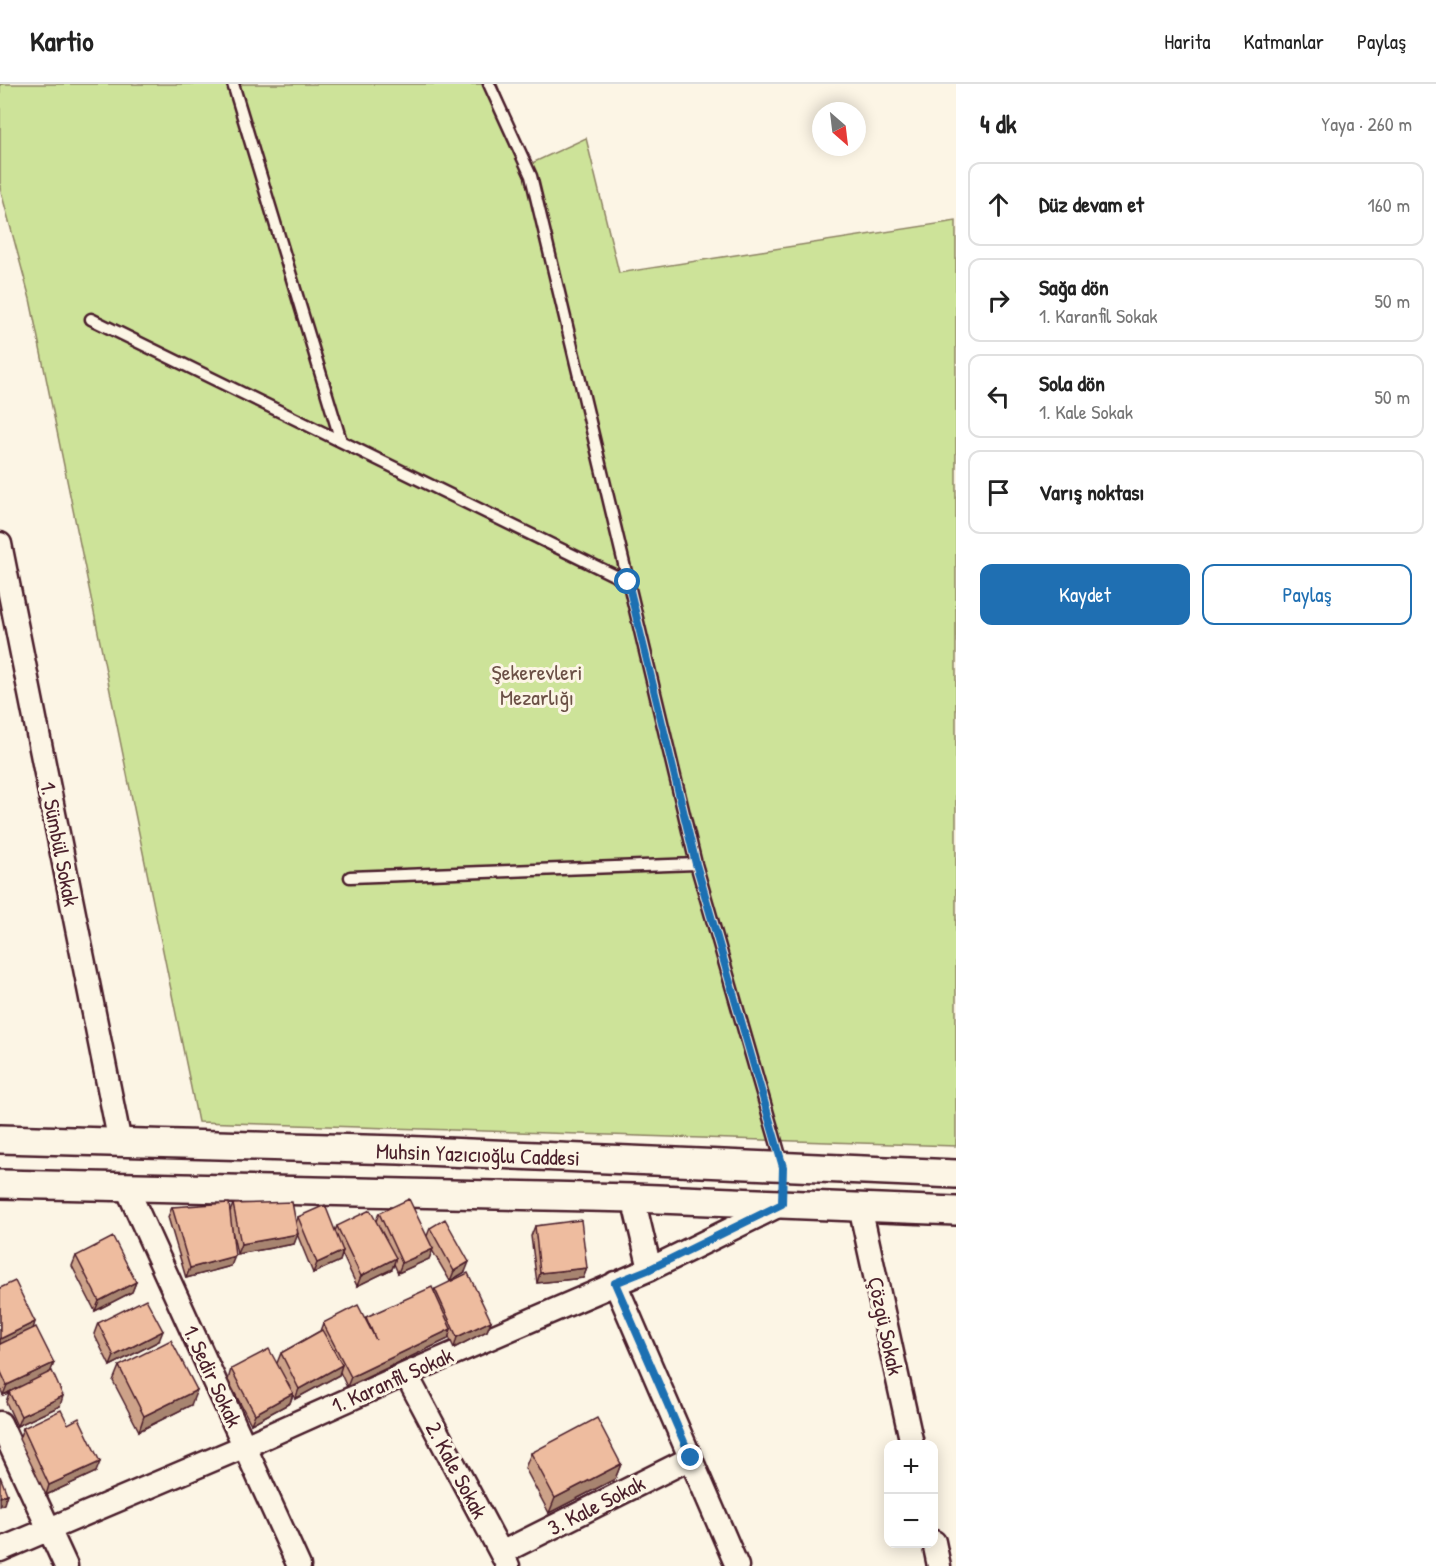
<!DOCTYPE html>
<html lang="tr">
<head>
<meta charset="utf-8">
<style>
	body { margin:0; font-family:"Patrick Hand",sans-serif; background:#f2f2f2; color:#222 }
	.controls { position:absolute; right:18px; bottom:18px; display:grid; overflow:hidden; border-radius:12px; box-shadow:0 3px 15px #0003 }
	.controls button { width:54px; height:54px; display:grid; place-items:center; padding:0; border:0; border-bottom:2px solid #e0e0e0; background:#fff; color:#222; font:30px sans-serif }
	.compass { position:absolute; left:812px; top:18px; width:54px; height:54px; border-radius:50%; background:#fff; box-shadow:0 3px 15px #0003; rotate:152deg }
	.stop { position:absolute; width:18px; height:18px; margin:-14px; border:4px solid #1f6fb2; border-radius:50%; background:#fff }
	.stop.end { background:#1f6fb2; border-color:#fff; box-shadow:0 2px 6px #0008 }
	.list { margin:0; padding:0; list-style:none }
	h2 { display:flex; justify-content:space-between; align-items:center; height:78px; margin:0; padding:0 24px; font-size:26px }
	h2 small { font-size:20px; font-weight:400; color:#767676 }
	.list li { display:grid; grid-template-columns:39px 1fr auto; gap:18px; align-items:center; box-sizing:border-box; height:84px; margin:0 12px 12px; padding:0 12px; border:2px solid #e0e0e0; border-radius:12px }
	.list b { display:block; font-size:22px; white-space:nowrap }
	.list p { margin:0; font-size:20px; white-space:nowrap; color:#767676 }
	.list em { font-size:20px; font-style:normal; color:#767676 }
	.actions { display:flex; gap:12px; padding:18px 24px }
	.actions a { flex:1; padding:14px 0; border:2px solid #1f6fb2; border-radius:12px; text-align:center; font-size:21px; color:#1f6fb2 }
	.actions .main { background:#1f6fb2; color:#fff }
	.icon { flex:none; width:33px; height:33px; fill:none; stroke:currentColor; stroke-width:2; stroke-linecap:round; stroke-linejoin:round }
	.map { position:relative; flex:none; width:956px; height:1482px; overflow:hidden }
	header { display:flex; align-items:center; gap:36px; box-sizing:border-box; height:84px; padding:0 30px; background:#fff; border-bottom:2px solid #e0e0e0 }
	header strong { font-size:28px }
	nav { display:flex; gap:33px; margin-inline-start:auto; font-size:21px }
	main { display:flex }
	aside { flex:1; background:#fff }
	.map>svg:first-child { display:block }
</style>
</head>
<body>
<header>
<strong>Kartio</strong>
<nav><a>Harita</a><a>Katmanlar</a><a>Paylaş</a></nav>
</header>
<main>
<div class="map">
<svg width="956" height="1482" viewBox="0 0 956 1482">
	<rect width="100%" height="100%" fill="#fcf5e5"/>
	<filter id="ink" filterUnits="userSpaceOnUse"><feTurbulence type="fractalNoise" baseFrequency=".0167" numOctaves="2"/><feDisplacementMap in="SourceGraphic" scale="12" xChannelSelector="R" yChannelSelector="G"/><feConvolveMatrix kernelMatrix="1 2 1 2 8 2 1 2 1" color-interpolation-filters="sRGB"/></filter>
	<g filter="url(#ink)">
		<path fill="#cde399" stroke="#8c8162" stroke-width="1.5" d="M0,0H497L528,81L586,54L619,189L956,137V1062L198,1038L30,215L0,104Z"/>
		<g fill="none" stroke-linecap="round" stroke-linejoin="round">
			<g stroke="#4a1f2b" stroke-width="15">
				<path id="service" d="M233,0L341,357
					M489,0L531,92L696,780L783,1082
					M91,235L628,498
					M350,793L696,780"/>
			</g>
			<g stroke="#4a1f2b" stroke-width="27">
				<path id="minor" d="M0,460L120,1059
					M126,1102L299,1482
					M633,1114L650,1185
					M860,1123L912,1360
					M615,1199L737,1482
					M406,1290L508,1482
					M0,1339L66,1482
					M934,1458L939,1482
					M0,1466L245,1362L406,1290L650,1185L782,1120
					M501,1469L691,1374"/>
			</g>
			<g stroke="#4a1f2b" stroke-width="32">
				<path id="tertiary" d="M0,1055L399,1066L956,1090
					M0,1100L633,1114L956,1127"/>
			</g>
			<use href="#service" stroke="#fcf5e5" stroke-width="10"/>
			<use href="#minor" stroke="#fcf5e5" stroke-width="22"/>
			<use href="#tertiary" stroke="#fcf5e5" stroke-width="27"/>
		</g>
		<path fill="#cda289" stroke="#4a1f2b" stroke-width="1.5" d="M233,1120L296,1139L298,1133L335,1147L337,1142L376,1137L379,1129L427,1152L430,1144L465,1188L450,1197L432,1166L429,1175L398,1189L394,1180L392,1185L357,1202L342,1170L340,1177L313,1189L297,1150L294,1160L237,1170L231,1141V1182L186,1194L168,1133L172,1123L230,1128Z
			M535,1142L587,1184L583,1194L537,1199L531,1152Z
			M76,1172L136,1198L132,1208L95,1227L72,1182Z
			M0,1204L33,1244L51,1288L60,1322L17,1342L6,1318L9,1309L3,1311L0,1304Z
			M435,1205L491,1237L487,1247L454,1264L449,1253L448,1255L347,1303L340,1288L339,1291L295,1315L293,1311L290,1319L251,1340L228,1296L231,1285L277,1279L281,1269L320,1247L323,1239L365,1236L366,1233L434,1207Z
			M98,1239L159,1257L110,1282L94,1250Z
			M119,1282L191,1321L139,1347L113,1297Z
			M68,1340L96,1388L46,1411L19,1355L23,1344Z
			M531,1369L621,1380L615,1395L549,1429L525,1384Z"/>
		<path fill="#a7846f" stroke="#4a1f2b" stroke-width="1.5" d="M298,1150L294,1160L237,1170L241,1160Z
			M433,1165L429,1175L398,1189L402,1179Z
			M343,1167L340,1177L313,1189L317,1179Z
			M235,1172L231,1182L186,1194L190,1184Z
			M396,1174L392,1185L357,1202L361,1192Z
			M469,1178L465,1188L450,1197L454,1187Z
			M587,1184L583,1194L537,1199L540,1189Z
			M136,1198L132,1208L95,1227L99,1217Z
			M491,1237L487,1247L454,1264L457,1253Z
			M35,1238L32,1249L0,1264V1255Z
			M451,1245L448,1255L347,1303L351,1293Z
			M163,1247L159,1257L110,1282L114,1272Z
			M54,1279L50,1289L3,1311L7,1301Z
			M342,1281L339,1291L295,1315L299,1305Z
			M197,1306L191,1321L139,1347L144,1332Z
			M293,1309L290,1319L251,1340L255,1330Z
			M63,1312L60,1322L17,1342L21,1332Z
			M100,1378L96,1388L46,1411L49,1401Z
			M621,1380L615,1395L549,1429L555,1414Z
			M7,1410L4,1420L0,1422V1413Z"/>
		<path fill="#eebc9f" stroke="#4a1f2b" stroke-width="1.5" d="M409,1115L433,1165L402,1179L379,1129Z
			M292,1118L298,1150L241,1160L233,1120Z
			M229,1119L235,1172L190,1184L172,1123Z
			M325,1121L343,1167L317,1179L298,1133Z
			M370,1126L396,1174L361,1192L337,1142Z
			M445,1135L469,1178L454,1187L430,1144Z
			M581,1136L587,1184L540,1189L535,1142Z
			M113,1153L136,1198L99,1217L76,1172Z
			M468,1189L491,1237L457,1253L435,1205Z
			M15,1197L35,1238L0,1255V1204Z
			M432,1203L451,1245L351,1293L323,1239L358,1221L376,1256L366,1233Z
			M146,1215L163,1247L114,1272L98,1239Z
			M36,1243L54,1279L7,1301L0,1286V1260Z
			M322,1246L342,1281L299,1305L281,1269Z
			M171,1256L197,1306L144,1332L119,1282Z
			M269,1265L293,1309L255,1330L231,1285Z
			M52,1287L63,1312L21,1332L9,1308Z
			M61,1326L68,1340L79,1334L100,1378L49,1401L23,1344Z
			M597,1334L621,1380L555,1414L531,1369Z
			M0,1392L7,1410L0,1413Z"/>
	</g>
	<g fill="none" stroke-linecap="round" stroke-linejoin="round" filter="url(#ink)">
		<path stroke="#1f6fb2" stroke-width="8" d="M628,498L696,780L783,1083L782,1120L650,1185L615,1199L691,1374"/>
	</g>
	<g text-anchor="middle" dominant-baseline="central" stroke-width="6" stroke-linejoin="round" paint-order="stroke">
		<g font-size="22" fill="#6b5046" stroke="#fcf5e5">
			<text x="537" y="588">Şekerevleri<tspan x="537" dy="25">Mezarlığı</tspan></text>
		</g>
		<g font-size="22" fill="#4a1f2b" stroke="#fcf5e5">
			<text transform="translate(60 760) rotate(79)">1. Sümbül Sokak</text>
			<text transform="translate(478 1070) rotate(2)">Muhsin Yazıcıoğlu Caddesi</text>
			<text transform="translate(886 1242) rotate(78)">Çözgü Sokak</text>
			<text transform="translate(213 1292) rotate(65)">1. Sedir Sokak</text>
			<text transform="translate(392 1296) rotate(-24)">1. Karanfil Sokak</text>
			<text transform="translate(457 1386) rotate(62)">2. Kale Sokak</text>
			<text transform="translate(596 1421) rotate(-27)">3. Kale Sokak</text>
		</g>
	</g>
</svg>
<div class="controls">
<button>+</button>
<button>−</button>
</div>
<svg class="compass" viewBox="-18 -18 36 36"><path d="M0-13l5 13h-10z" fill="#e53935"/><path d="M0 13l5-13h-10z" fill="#767676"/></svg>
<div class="stop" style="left:628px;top:498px"></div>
<div class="stop end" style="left:691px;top:1374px"></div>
</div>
<aside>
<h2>4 dk<small>Yaya · 260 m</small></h2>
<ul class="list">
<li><svg class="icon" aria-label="ahead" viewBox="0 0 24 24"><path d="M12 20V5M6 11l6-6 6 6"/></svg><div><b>Düz devam et</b></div><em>160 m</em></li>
<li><svg class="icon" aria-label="right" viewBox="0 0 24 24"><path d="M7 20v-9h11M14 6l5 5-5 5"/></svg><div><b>Sağa dön</b><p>1. Karanfil Sokak</p></div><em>50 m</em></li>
<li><svg class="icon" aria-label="left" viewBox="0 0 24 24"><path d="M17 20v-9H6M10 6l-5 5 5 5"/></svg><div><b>Sola dön</b><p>1. Kale Sokak</p></div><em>50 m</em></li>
<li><svg class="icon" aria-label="arrive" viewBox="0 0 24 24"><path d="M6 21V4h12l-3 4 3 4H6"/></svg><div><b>Varış noktası</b></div></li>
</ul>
<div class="actions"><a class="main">Kaydet</a><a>Paylaş</a></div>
</aside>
</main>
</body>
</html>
